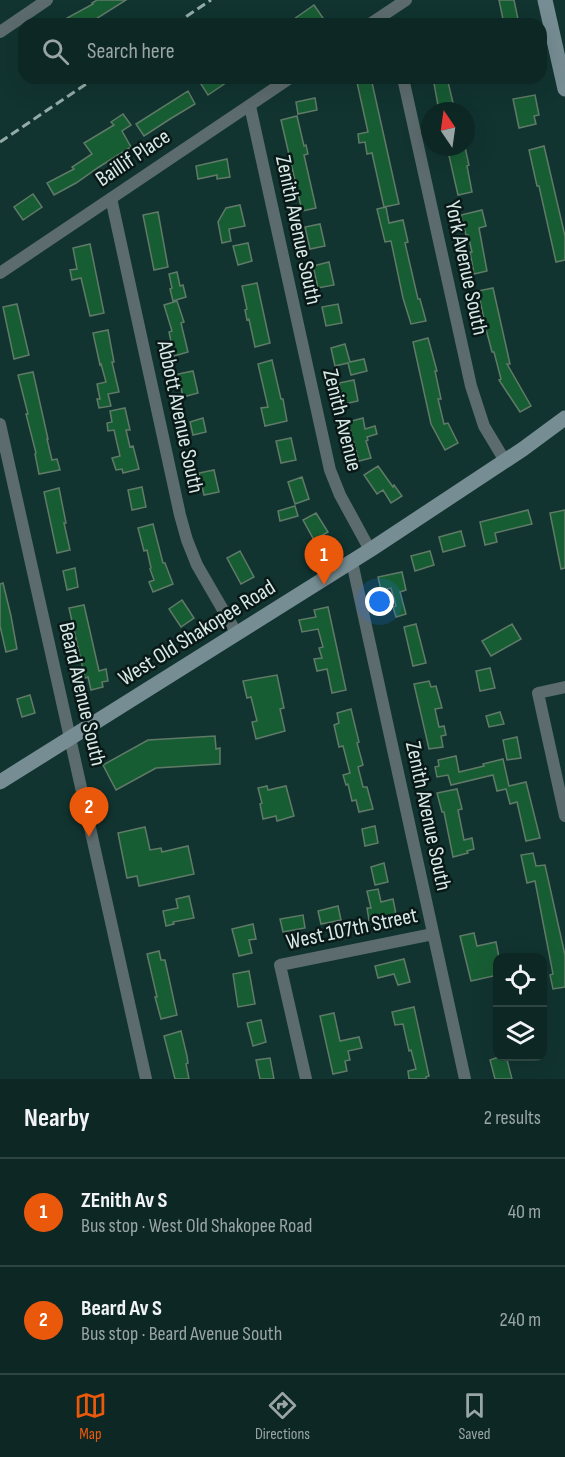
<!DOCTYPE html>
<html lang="en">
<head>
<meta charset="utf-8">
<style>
	body { margin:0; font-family:"Sofia Sans Condensed",sans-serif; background:#1b3331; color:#f1f3f6 }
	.controls { position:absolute; right:18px; bottom:18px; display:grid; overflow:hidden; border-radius:12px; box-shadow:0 6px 24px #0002 }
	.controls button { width:54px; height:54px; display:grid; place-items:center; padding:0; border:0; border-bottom:2px solid #2d4441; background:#0d2724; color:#f1f3f6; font:30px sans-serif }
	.compass { position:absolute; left:421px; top:102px; width:54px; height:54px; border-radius:50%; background:#0d2724; box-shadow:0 6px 24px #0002; rotate:347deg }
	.you { position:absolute; left:380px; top:602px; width:21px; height:21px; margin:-15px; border:4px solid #fff; border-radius:50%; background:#1a73e8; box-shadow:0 0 0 9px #1a73e833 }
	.badge { display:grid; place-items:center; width:39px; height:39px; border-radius:50%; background:#ea580c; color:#fff; font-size:20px; font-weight:700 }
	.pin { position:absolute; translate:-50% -50px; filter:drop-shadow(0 2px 3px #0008) }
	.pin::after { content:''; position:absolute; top:32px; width:21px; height:18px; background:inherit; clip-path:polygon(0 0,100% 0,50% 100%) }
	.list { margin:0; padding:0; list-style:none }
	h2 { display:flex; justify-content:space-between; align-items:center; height:78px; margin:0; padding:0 24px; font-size:26px }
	h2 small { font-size:20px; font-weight:400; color:#9aa5a6 }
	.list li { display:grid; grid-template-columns:39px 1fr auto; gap:18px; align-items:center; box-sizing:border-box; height:108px; padding:0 24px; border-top:2px solid #2d4441 }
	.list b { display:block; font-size:22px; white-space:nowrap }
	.list p { margin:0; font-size:20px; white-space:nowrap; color:#9aa5a6 }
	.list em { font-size:20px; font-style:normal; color:#9aa5a6 }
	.icon { flex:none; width:33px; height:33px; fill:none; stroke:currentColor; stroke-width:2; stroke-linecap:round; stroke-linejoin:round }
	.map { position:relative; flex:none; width:565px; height:1079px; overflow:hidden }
	.search { position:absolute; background:#0d2724; box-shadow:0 6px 24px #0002; left:18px; right:18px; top:18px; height:66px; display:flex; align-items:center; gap:15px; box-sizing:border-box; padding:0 21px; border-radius:18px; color:#9aa5a6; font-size:22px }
	.sheet { height:294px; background:#0d2724 }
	nav { display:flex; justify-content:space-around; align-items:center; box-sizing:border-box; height:84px; border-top:2px solid #2d4441; background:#0d2724; font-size:16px; color:#9aa5a6 }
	nav a { display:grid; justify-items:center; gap:3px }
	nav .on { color:#ea580c }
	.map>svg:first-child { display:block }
</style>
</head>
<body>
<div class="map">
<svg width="565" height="1079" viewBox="0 0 565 1079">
	<rect width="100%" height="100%" fill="#113430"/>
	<path fill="#175d34" stroke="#617a68" stroke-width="1.5" d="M97,0H126L88,24H70L67,18L93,4L92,3Z
		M499,0H514L519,24H504Z
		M314,5L323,18L313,24H287Z
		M204,78H233L208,95L199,81Z
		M356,78H371L399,204L384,207L372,153L367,154L365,142L359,143L358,134L368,132Z
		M433,78H447L455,111H439Z
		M188,91L195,104L170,119L144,136L136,124Z
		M535,95L539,115L534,116L536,124L519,128L513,99Z
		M315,98L317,110L298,114L296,102Z
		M123,114L131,125L122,131L131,147L99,167L76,183L54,195L47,183L74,169L72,167L92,154L84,143L114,125L111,122Z
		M297,116L304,146L306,145L308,154L304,155L316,208L302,211L281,120Z
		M544,146L565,236V260L556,262L539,186H537L529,150Z
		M447,147H465L469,165L467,166L472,192L458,195Z
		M227,159L230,177L217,179V175L198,179L196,166Z
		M33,194L42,207L23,220L14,207Z
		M240,205L245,226L229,229L231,241L222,243L218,222L226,208Z
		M386,207L389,223L403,220L408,242L405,243L418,299H420L426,321L411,324L403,298L391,241L385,242L377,209Z
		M482,210L486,226L479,228L487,271L474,274L470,252H472L468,235H466L461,215Z
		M158,212L168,267L154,270L143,215Z
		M320,224L325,246L310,249L305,227Z
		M248,243L252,261L238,265L233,246Z
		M90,244L104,313L90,316L81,278L72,280L70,270L77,269L73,248Z
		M329,262L334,285L318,288L313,266Z
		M177,272L180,286L183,285L186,297L173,301L170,289L172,288L169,274Z
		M257,283L270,343L255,347L249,319L247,320L245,310L247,309L242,286Z
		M493,288L510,364H507L531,406L520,412L499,380L501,379L494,352H492L486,329L478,291Z
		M177,301L184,322L181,323L188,352L174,356L169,332L172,331L164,305Z
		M17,304L29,355L14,359L3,307Z
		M338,304L342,323L326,326L322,307Z
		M108,330L114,362H112L119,392L108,394L111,406L99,408L97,399H100L97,384L106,382L101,364L100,365L93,333Z
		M428,338L437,371H435L441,399H438L444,424L448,423L458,443L445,450L431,424L413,342Z
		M345,344L350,362L364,359L367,371L351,375L348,363L335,366L331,348Z
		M272,360L281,399H283L287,421L265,426L261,408L268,407L258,364Z
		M193,371L198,393L183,397L178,374Z
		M33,372L48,439H47L52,460L57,459L60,470L39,474L35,454L36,453L26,414H28L18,375Z
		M354,380L358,401L344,404L339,383Z
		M125,408L130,430H126L130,447L133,446L139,469L123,473L122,469L116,470L112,458L120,456L114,430L108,431L107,423L112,422L110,411Z
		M203,418L206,432L193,435L190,422Z
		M363,418L365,429L375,426L377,434L367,437L368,440L366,441L371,458L359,461L348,422Z
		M291,438L296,460L281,463L276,441Z
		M378,466L393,487L394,485L402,496L391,503L383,490L377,494L364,475Z
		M214,470L219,492L204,495L199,473Z
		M302,477L309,499L295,504L288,482Z
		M142,487L146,507L132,510L128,490Z
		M59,488L66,523H64L70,550L57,553L44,492Z
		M295,506L298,516L280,521L278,511Z
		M528,510L532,524L495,533L497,542L485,545L480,522Z
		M565,510V568L561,569L550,513Z
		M316,513L328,532L314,540L303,520Z
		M153,524L163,563H165L173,584L153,592L149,582L154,580L150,569L151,568L147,550L144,551L138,528Z
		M461,531L465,546L443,552L439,537Z
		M240,551L254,577L241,584L227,558Z
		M430,551L434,565L415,571L411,556Z
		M75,568L78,587L67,590L63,571Z
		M402,572L406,590L400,592L406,614L396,617L393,607L396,606L391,588L381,590L378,577Z
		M3,583L11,616L17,649L6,652L0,626V584Z
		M182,600L194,618L181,627L169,609Z
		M84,605L99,671L106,669L108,681L102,682L103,687L91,690L88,677L85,678L69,608Z
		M328,607L346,690L332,693L327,669L317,671L314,659L322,658L319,648L323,647L318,629L302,632L299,620L316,617L314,610Z
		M416,624L426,663L413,666L404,627Z
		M512,624L521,639L491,656L482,641Z
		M490,668L495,688L480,691L476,671Z
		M277,675L284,708L280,709L285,731L256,739L252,722L257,721L251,697L247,698L243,681Z
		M429,681L431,687L436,686L442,708L435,709L439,727L444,726L446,735L441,736L443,747L429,749L414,684Z
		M30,695L35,713L22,717L17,699Z
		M351,709L359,742L357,743L363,765L358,767L363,787H367L373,809L359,812L356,800L352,801L348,784L346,785L343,775L350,773L343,746L339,747L334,725L339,723L337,713Z
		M500,712L504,724L489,727L486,716Z
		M215,736L216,749L220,748V764L156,768L116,790L103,765L148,740Z
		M517,737L521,758L507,760L503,740Z
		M456,756L459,772L484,766L483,764L503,759L509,786L526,782L540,838L526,841L517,802L510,804L506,789L497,791L493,775L451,785L448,775L437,777L435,767L439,766L438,760Z
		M267,786L268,790L286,786L294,816L277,821L276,816L263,819L260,804L262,803L258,788Z
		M457,789L462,809L458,810L464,840L472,838L474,849L467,851L468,853L453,857L444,812H442L437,793Z
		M375,826L378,843L365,846L362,829Z
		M145,827L150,850L161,848L162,852L188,846L194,874L139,886L137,876L127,878L118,833Z
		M533,853L536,866L545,865L565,955V987L553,989L550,975L553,974L535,881L527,883L521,855Z
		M384,863L388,882L375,885L371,867Z
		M378,889L381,902L393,899L397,919L383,921L382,917L369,920L367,908H371L367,891Z
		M189,896L194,918L173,922L174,924L166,926L163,911L178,908L176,899Z
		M338,906L341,920L321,924L318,911Z
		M303,915L305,928L283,932L280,919Z
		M253,924L256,939L249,940L252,953L239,956L232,929Z
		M474,933L477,946L496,942L499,957H498V975L471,981L460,936Z
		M159,951L161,960H165L177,1015L161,1019L155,997H157L147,954Z
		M404,959L410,982L398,985L394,974L378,978L375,966Z
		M249,971L255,1004L238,1007L233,974Z
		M414,1007L429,1076L426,1077V1079H409L408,1071L416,1069L411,1050L409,1051L403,1024L395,1025L392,1012Z
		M334,1013L340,1041L359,1037L362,1048L348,1051L350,1060L345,1061L347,1071L333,1074L320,1016Z
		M261,1020L266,1042L253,1046L247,1023Z
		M181,1031L187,1056L188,1063L186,1064L189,1079H175L164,1036Z
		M502,1056H506L512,1079H495L490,1060Z
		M270,1058L274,1079H260L256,1060Z"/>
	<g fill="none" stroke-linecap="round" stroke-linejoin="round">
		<path stroke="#5c6b6e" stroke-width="12" d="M370,24L406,0
			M0,32L47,0
			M403,78L471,386L484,426L505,461
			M250,106L330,470L340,495L370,550
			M111,198L180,515L187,540L197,565L237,634
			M0,273L290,78
			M0,424L146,1079
			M352,562L465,1079
			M565,687L538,693L565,816
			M306,1079L280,965L433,934"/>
		<path stroke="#768d93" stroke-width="15" d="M545,0L565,89
			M0,782L370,550L523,449L565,418"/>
		<path stroke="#94aca8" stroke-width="3" stroke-dasharray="9 4.5" stroke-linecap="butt" d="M175,24L211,0
			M0,142L95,78"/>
	</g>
	<g text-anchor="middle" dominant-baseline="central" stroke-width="5" stroke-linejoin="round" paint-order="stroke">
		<g font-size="22" fill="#d7eae6" stroke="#0a1917">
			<text transform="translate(133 158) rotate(-34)">Baillif Place</text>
			<text transform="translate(298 230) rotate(78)">Zenith Avenue South</text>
			<text transform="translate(466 268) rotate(78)">York Avenue South</text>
			<text transform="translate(180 417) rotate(78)">Abbott Avenue South</text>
			<text transform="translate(342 420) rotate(76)">Zenith Avenue</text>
			<text transform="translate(197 633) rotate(-32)">West Old Shakopee Road</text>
			<text transform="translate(82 694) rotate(77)">Beard Avenue South</text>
			<text transform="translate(428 816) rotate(78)">Zenith Avenue South</text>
			<text transform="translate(352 929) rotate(-12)">West 107th Street</text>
		</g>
	</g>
</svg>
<div class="controls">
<button><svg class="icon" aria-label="locate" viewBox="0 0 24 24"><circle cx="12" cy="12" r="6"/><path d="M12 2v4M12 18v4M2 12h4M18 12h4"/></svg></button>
<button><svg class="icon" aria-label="layers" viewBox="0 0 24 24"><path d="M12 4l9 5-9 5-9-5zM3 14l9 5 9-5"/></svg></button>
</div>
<svg class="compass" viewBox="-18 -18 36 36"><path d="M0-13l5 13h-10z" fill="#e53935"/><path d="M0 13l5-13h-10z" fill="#9aa5a6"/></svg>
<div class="you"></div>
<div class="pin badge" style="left:324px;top:585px">1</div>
<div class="pin badge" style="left:89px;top:837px">2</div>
<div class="search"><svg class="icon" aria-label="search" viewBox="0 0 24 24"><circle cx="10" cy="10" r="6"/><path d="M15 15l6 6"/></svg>Search here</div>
</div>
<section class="sheet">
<h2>Nearby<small>2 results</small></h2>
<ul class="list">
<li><span class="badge">1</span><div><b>ZEnith Av S</b><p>Bus stop · West Old Shakopee Road</p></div><em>40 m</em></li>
<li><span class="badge">2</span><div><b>Beard Av S</b><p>Bus stop · Beard Avenue South</p></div><em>240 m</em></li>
</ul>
</section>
<nav>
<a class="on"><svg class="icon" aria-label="map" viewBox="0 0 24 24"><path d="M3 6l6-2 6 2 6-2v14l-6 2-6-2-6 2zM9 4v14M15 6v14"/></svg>Map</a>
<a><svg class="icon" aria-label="directions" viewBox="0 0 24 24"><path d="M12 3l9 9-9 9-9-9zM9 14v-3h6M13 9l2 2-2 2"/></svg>Directions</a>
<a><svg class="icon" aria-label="saved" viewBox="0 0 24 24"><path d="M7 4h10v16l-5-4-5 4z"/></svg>Saved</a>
</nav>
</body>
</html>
